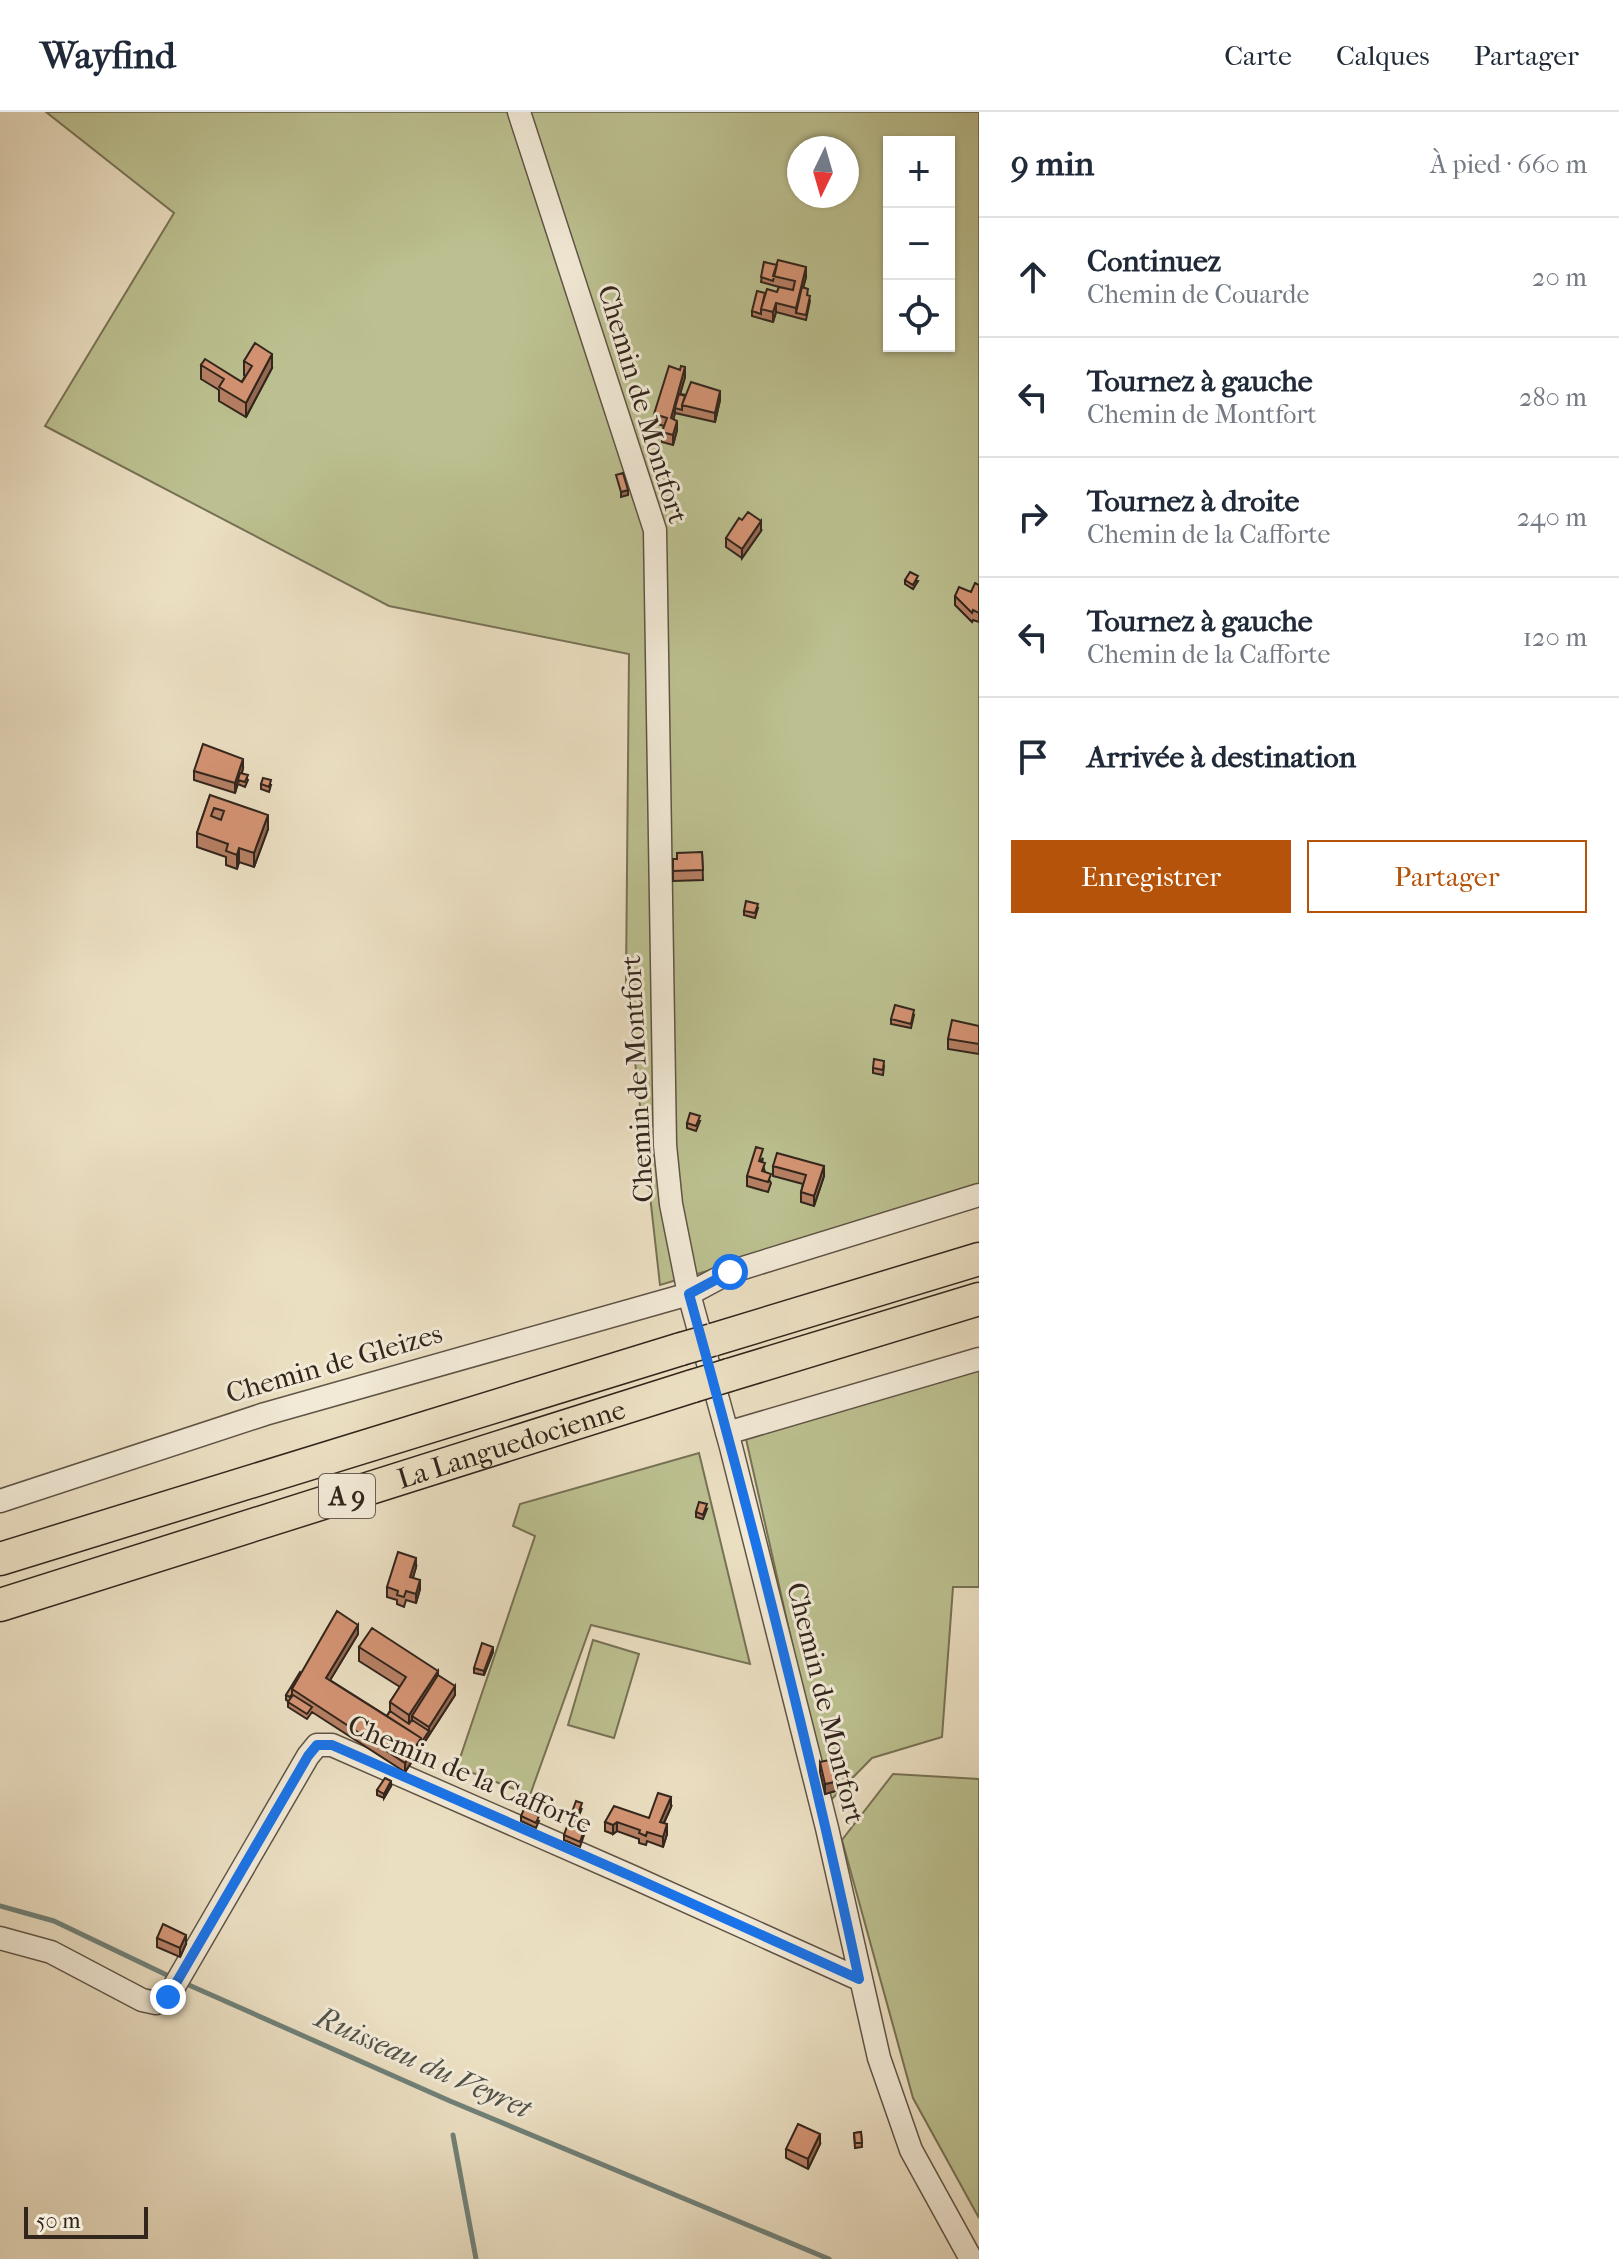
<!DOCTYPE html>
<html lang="fr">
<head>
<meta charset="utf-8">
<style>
	body { margin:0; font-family:"IM FELL French Canon",serif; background:#f2f2f3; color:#1f2937 }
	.controls { position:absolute; right:24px; top:24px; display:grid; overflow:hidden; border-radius:0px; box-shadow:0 2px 6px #0004 }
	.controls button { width:72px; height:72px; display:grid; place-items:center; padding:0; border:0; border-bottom:2px solid #e0e1e3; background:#fff; color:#1f2937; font:40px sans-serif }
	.compass { position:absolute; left:787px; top:24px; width:72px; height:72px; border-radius:50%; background:#fff; box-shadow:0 2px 6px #0004; rotate:185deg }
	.scale { position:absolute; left:24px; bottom:20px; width:124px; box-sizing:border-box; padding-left:8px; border:4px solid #32251c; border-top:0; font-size:22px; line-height:28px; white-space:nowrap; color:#32251c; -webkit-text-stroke:6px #f2ead7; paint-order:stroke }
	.stop { position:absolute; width:24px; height:24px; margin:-18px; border:6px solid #1a73e8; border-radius:50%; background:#fff }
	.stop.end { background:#1a73e8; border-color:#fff; box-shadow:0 2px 8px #0008 }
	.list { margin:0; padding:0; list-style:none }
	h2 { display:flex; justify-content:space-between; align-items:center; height:104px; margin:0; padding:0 32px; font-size:34px }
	h2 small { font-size:26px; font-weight:400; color:#747a83 }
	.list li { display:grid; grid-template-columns:52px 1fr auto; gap:24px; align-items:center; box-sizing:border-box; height:120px; padding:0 32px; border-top:2px solid #e0e1e3 }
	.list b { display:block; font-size:30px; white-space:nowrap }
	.list p { margin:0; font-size:26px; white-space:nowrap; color:#747a83 }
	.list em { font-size:26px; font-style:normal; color:#747a83 }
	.actions { display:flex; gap:16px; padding:24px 32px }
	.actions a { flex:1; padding:18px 0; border:2px solid #b45309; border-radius:0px; text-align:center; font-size:28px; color:#b45309 }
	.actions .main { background:#b45309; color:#fff }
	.icon { flex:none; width:44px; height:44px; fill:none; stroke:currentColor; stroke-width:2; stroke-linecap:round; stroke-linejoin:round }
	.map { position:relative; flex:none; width:979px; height:2147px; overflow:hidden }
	header { display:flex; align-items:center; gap:48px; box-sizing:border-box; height:112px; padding:0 40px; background:#fff; border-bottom:2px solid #e0e1e3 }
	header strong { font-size:38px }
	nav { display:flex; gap:44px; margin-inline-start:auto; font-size:28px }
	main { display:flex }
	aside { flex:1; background:#fff }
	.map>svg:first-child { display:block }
</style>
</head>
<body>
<header>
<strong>Wayfind</strong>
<nav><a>Carte</a><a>Calques</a><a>Partager</a></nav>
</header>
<main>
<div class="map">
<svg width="979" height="2147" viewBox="0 0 979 2147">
	<rect width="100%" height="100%" fill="#ebdfc2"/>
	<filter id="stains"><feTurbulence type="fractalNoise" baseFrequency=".0025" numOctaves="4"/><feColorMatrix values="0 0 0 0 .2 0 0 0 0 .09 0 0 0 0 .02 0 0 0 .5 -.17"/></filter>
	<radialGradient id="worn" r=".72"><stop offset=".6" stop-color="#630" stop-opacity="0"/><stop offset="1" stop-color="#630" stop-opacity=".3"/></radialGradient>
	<path fill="#bcc090" stroke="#777256" stroke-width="2" fill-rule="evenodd" d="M46,0H979V1078L660,1173L626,869L629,542L389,494L45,314L174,101ZM889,30H949V234H889ZM799,36H847V84H799Z
		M979,1256V1475H953L942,1625L872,1646L828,1691L746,1327Z
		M699,1341L750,1552L591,1513L530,1683L457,1655L535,1424L513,1414L520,1392Z
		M593,1528L639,1542L614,1626L568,1613Z
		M893,1662L979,1667V2106L913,1986L842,1728Z"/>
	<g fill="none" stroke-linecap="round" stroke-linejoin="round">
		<path stroke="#6f8078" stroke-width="5" d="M0,1794L54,1809L173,1866
			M182,1870L450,1989L829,2147
			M453,2023L476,2147"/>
		<g stroke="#605446" stroke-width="25">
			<path id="minor" d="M519,0L655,418L665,1033L671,1092L689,1182L731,1335L827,1716L879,1946L911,2038L971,2147
				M727,1321L979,1247
				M0,1389L265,1302L689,1182L730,1160L979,1083
				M0,1826L51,1840L142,1888L156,1891L168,1885L308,1644L317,1633H332L633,1765L859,1867"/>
		</g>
		<g stroke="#32251c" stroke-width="35">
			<g id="highway">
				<path d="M712,1228L979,1147"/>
				<path d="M729,1263L979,1187"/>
				<path d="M0,1447L681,1237"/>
				<path id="s1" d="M0,1493L693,1274"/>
			</g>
		</g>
		<use href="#minor" stroke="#f2ead7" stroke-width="22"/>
		<use href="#highway" stroke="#ebdfc2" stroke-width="32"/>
		<g stroke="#32251c" stroke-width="35" stroke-linecap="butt">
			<path id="highway-bridge" d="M681,1237L712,1228
				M693,1274L729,1263"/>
		</g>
		<use href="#highway-bridge" stroke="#ebdfc2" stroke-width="32"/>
	</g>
	<path fill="#b67f64" stroke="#32251c" stroke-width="2" d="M764,150L806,165L803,175L810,189L806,208L776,200L773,210L752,204V199L765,181L777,180L779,175L761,170Z
		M244,249L272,256L246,305L219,289V278L201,267V253L242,270L245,264L244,263Z
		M685,265L680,282L720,288L715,310L675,301L673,307L677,318L673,333L662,330V320L664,314L654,311V302Z
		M761,419L742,446L726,435V426Z
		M905,468L918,469L913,477L905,472Z
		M979,473V510L973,508L972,510L955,493V484L971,480Z
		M243,656L242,661L248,668L245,675L238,672L235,681L194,668V659Z
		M261,672L271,673L269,680L261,677Z
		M210,683L268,717L254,755L239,750L237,757L226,753V745L197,735V721Z
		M702,740L703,768L673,769V747H677Z
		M758,796L755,806L744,803V799Z
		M914,903L911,916L891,912V907Z
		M979,914V942L948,937V927Z
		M884,954L883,963L873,961V956Z
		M700,1009L696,1019L687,1016V1011Z
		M763,1046L762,1050L765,1060L771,1071L768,1080L747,1074V1064Z
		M773,1054L824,1064L814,1094L801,1090V1080L803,1072L773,1064Z
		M707,1397L703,1407L696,1405V1400Z
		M416,1455L413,1466L420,1477L416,1491L406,1488L404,1495L397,1492V1488L387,1485V1475Z
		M358,1522L330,1568L387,1604L390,1599V1590L400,1575L359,1549V1535L438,1563L455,1583L405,1660L312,1600L307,1607L288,1595V1589L286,1588V1583L301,1561Z
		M493,1540L484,1563L474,1561V1556Z
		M820,1650L839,1678L825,1682L820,1660Z
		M391,1674L384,1686L377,1683V1678Z
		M671,1695L664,1711L667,1722L663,1735L647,1729L646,1733L639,1731V1727L617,1719L613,1722L605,1719V1710L649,1706Z
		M582,1696L576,1712L585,1720L580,1735L564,1728V1723Z
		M521,1704L539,1709L536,1716L521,1709Z
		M157,1826L186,1832L180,1845L157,1835Z
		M861,2020L862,2035L855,2036L854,2021Z
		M820,2032L808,2057L786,2046V2037Z"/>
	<path fill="#946851" stroke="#32251c" stroke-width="2" d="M806,155V165L797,201H796V196Z
		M776,191V200L773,210V200Z
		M272,242V256L246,305V291Z
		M685,255V265L676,296H675V301L671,316V306Z
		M720,279V288L715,310V301Z
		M677,309V318L673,333V323Z
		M628,378V383L621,385V380Z
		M761,409V419L742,446V437Z
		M243,647V656L239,669L238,668L235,681V671Z
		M268,703V717L254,755V741Z
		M239,736V750L237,757V743Z
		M824,1054V1064L814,1094V1084Z
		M416,1446V1455L410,1475V1465Z
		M420,1468V1477L416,1491V1482Z
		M358,1513V1522L326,1575V1566Z
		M493,1535V1540L484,1563V1559Z
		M438,1559V1572L412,1604V1613L409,1617V1603Z
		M455,1574V1583L405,1660V1651L421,1626L429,1619V1615Z
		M391,1669V1674L384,1686V1682Z
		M839,1669V1678L825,1682V1672Z
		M671,1685V1695L660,1719V1710Z
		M617,1710V1719L613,1722V1713Z
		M667,1712V1722L663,1735V1725Z
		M186,1823V1832L180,1845V1836Z
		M820,2022V2032L808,2057V2047Z"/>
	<path fill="#d49474" stroke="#32251c" stroke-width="2" fill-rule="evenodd" d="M778,148L806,155L796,196L776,191L773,200L761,197L767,177L777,180L779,175L793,178L795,169L773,164Z
		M764,150L777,153L773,169L761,165Z
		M802,175L808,177L807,183L810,184L806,203L796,201Z
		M757,179L765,181L761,197V202L752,199Z
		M255,231L272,242L246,291L219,275L224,267L201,253L205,247L242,270L252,254L244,249Z
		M669,254L680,258L681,254L685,255L671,306L677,309L673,323L662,320L667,306L654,302Z
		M691,270L720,279L715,301L682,293Z
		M679,282L685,284L682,293V298L675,296Z
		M623,361L628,378L621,380L616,363Z
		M748,400L761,409L742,437L726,426L739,406L742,408Z
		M910,460L918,464L913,473L905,468Z
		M975,471L979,473V501L973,498L972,501L955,484L959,475L971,480Z
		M203,632L243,647L235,671L194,659Z
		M240,661L248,663L245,670L238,668Z
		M263,666L271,668L269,675L261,672Z
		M210,683L268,703L254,741L239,736L237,743L226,739L228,732L197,721ZM214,696L224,699L221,708L211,704Z
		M702,740L703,758L673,759V747H677V741Z
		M746,789L758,792L755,801L744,799Z
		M895,893L914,898L911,912L891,907Z
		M952,908L979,914V932L948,927Z
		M874,947L884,949L883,958L873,956Z
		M690,1001L700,1004L696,1014L687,1011Z
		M756,1035L763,1037L759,1049L765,1051L762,1059L771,1062L768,1070L747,1064Z
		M777,1041L824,1054L814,1084L801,1080L806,1063L773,1054Z
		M699,1390L707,1392L703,1403L696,1400Z
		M398,1440L416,1446L410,1465L420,1468L416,1482L406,1479L404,1485L397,1483L398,1479L387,1475Z
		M337,1499L358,1513L326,1566L421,1626L405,1651L292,1577Z
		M372,1516L438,1559L409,1603L390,1590L406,1565L359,1535Z
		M482,1531L493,1535L484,1559L474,1556Z
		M300,1560L301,1561L292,1577V1582L290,1585L286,1583Z
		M438,1563L455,1574L429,1615L412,1604Z
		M293,1583L312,1595L307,1602L288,1590Z
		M390,1599L409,1612L412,1608L429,1619L421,1631V1626L387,1604Z
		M834,1647L839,1669L825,1672L820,1650Z
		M385,1666L391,1669L384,1682L377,1678Z
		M658,1681L671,1685L660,1710L667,1712L663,1725L647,1720L646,1724L639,1721L640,1718L617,1710L613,1713L605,1710L614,1694L649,1706Z
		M576,1689L582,1691L574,1712L585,1716L580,1730L564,1723Z
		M524,1697L539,1704L536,1711L521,1704Z
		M163,1812L186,1823L180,1836L157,1826Z
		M798,2012L820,2022L808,2047L786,2037Z
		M861,2020L862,2031H855L854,2021Z"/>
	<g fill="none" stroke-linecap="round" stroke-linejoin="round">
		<path stroke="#1a73e8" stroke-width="10" d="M168,1885L308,1644L317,1633H332L633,1765L859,1867C810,1637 752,1409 689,1182L730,1160"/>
	</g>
	<g text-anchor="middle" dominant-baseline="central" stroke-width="6" stroke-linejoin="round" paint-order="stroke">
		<rect fill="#f2ead7" stroke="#6c6054" stroke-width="2" x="319" y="1362" width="56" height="44" rx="6"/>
		<g font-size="26" font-weight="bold" fill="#32251c">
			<text x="347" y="1384">A 9</text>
		</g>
		<g font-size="28" fill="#32251c" stroke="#f2ead7">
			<text transform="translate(643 292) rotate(73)">Chemin de Montfort</text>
			<text transform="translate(637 967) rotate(-93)">Chemin de Montfort</text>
			<text transform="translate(334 1251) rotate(-16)">Chemin de Gleizes</text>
			<text stroke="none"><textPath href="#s1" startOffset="536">La Languedocienne</textPath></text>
			<text transform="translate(826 1591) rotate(76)">Chemin de Montfort</text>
			<text transform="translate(470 1662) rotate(23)">Chemin de la Cafforte</text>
		</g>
		<g font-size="30" font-style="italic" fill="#51524a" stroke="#f2ead7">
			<text transform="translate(423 1951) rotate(24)">Ruisseau du Veyret</text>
		</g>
	</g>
	<rect width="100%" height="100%" filter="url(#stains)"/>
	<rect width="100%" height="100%" fill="url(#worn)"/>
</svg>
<div class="controls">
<button>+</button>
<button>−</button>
<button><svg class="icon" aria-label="locate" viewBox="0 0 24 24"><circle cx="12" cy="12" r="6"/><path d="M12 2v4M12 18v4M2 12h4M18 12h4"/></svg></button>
</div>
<svg class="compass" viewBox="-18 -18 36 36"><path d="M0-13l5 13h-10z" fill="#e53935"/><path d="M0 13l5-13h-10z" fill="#747a83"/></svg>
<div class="scale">50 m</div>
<div class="stop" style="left:730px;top:1160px"></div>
<div class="stop end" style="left:168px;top:1885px"></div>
</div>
<aside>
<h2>9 min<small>À pied · 660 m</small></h2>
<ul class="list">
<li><svg class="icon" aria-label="ahead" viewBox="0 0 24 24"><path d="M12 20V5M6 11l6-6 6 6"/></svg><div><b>Continuez</b><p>Chemin de Couarde</p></div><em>20 m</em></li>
<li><svg class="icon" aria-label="left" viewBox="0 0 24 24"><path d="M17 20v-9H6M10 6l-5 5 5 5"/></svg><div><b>Tournez à gauche</b><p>Chemin de Montfort</p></div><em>280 m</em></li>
<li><svg class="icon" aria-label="right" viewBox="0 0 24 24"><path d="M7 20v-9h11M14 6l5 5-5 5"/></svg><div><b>Tournez à droite</b><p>Chemin de la Cafforte</p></div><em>240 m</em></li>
<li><svg class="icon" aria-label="left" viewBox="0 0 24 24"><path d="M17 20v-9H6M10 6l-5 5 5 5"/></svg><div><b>Tournez à gauche</b><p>Chemin de la Cafforte</p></div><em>120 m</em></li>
<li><svg class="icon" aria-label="arrive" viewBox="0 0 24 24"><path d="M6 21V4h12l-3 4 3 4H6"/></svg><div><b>Arrivée à destination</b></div></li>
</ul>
<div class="actions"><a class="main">Enregistrer</a><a>Partager</a></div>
</aside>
</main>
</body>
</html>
